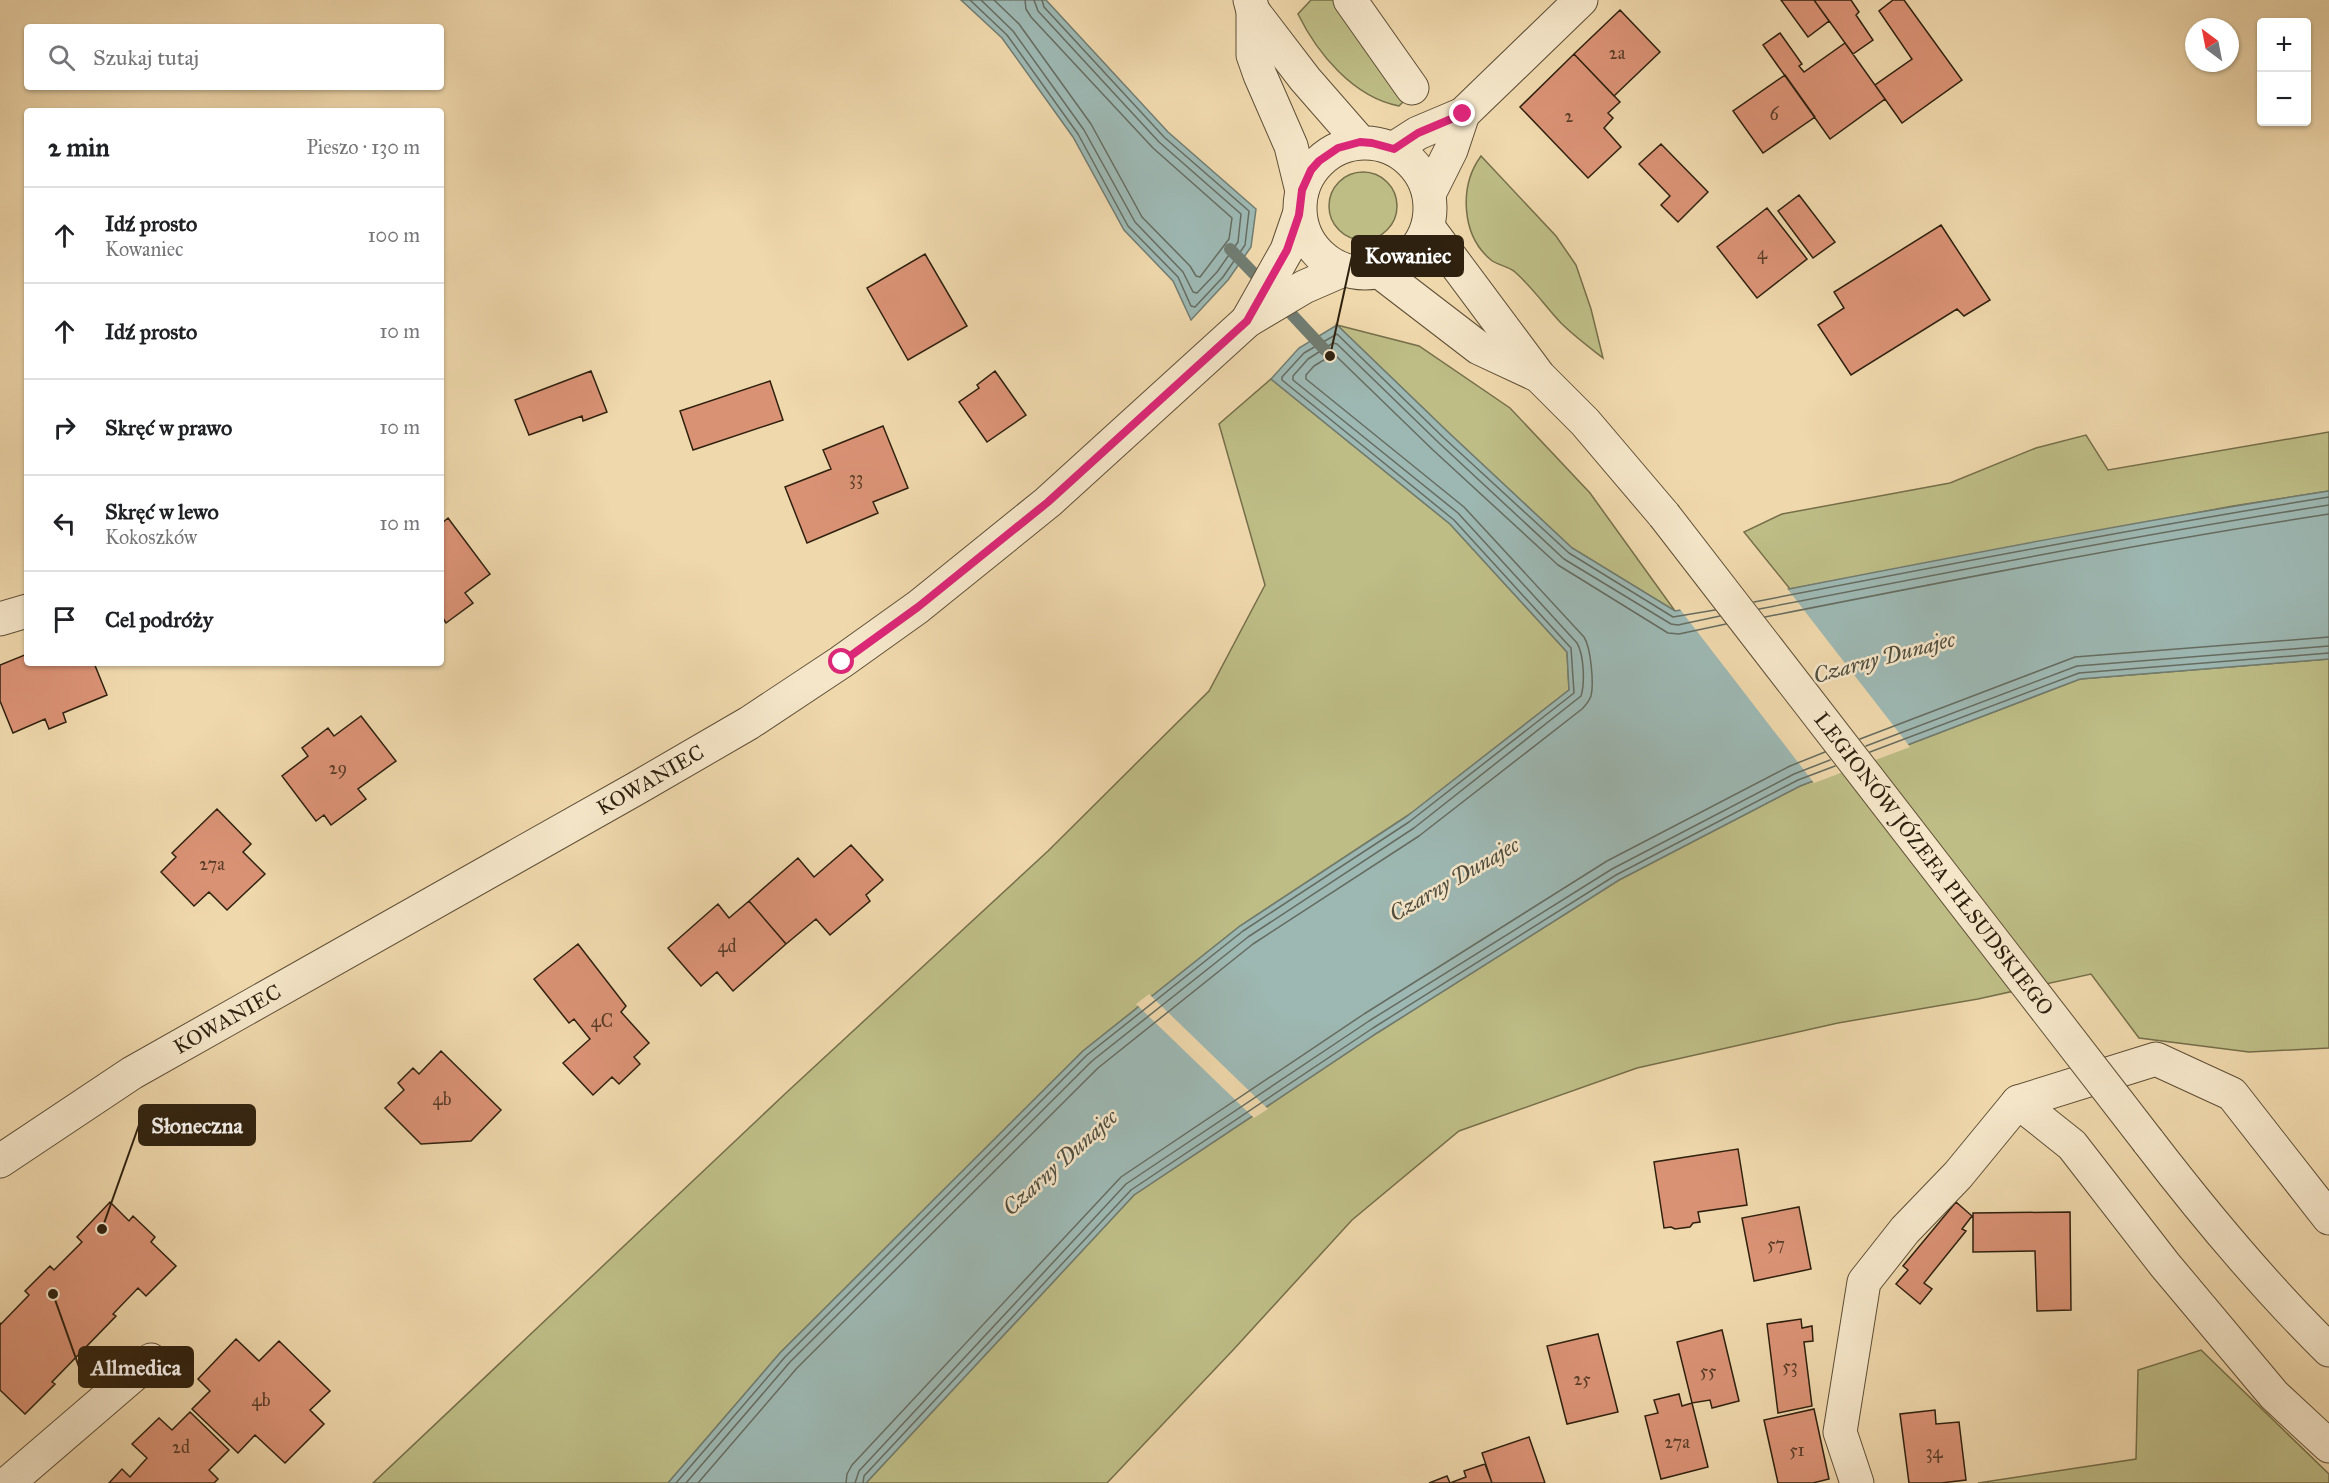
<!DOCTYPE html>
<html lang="pl">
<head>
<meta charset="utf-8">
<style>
	body { margin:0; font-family:"IM FELL Great Primer",serif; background:#f6f6f6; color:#202124 }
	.controls { position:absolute; right:18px; top:18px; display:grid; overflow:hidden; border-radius:6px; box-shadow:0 2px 4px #0004 }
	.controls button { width:54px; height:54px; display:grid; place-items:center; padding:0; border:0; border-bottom:2px solid #e0e0e0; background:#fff; color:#202124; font:30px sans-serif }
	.compass { position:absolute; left:2185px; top:18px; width:54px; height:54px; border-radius:50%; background:#fff; box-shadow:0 2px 4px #0004; rotate:328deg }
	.stop { position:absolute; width:18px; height:18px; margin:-14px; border:4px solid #db2777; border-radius:50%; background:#fff }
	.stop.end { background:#db2777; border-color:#fff; box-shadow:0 2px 6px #0008 }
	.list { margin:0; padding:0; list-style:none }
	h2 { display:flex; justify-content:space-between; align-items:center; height:78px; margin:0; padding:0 24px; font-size:26px }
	h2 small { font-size:20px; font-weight:400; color:#757577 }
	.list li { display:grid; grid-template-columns:39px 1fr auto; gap:18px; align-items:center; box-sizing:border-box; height:96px; padding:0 24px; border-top:2px solid #e0e0e0 }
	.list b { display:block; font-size:22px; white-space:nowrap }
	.list p { margin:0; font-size:20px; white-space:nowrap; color:#757577 }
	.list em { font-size:20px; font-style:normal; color:#757577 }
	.icon { flex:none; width:33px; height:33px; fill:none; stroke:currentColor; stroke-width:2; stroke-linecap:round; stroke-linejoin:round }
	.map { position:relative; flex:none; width:2329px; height:1483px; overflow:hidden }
	.search { position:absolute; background:#fff; box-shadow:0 2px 4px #0004; left:24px; top:24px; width:420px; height:66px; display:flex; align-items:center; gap:15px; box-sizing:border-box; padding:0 21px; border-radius:6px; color:#757577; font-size:22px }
	.panel { position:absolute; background:#fff; box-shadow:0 2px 4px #0004; left:24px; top:108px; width:420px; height:558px; border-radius:6px }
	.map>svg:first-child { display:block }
</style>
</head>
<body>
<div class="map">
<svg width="2329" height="1483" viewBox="0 0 2329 1483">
	<rect width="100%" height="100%" fill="#efd8ac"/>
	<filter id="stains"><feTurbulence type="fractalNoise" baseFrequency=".00333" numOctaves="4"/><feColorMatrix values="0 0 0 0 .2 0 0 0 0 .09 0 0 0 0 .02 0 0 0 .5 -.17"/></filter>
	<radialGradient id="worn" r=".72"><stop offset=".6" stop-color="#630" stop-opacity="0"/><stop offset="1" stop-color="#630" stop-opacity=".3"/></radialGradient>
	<path fill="#bebd86" stroke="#766f4a" stroke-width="1.5" d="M1311,0H1335L1404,101L1399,106C1353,97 1317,53 1298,14Z
		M1481,156L1556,236L1576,265L1591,309L1603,358C1589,347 1574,336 1561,323C1546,307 1532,287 1515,272C1508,266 1497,265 1491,260C1461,235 1459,186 1481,156Z
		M1329 206a34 34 0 1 1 68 0a34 34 0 1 1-68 0Z
		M1337,325L1419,346L1510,408L1590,493L1675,611L1572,548L1449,433Z
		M1271,379L1450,524L1567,652L1569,690L1413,812L1240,926L1083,1051L780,1353L668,1483H373L787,1092L1048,851L1209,691L1265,585L1219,424Z
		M2329,432V491L2233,506L1790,589L1744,532L1782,514L1950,483L2036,448L2086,435L2108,470Z
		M2329,659V1048L2249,1052L2139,1038L2091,974L1978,999L1838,1023L1637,1068L1459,1131L1352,1220L1234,1349L1107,1483H866L1134,1195L1377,1033L1619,880L1800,786L2080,679Z
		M2201,1350L2329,1474V1483H1978L2136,1459L2138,1370Z"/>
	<path fill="#9db8b3" stroke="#717c71" stroke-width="1.5" d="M961,0H1046L1168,132L1256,209L1251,247L1228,280L1191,320L1173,281L1124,230L1073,137L1002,38Z
		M1337,325L1449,433L1572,548L1675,611C1893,569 2110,525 2329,491V659L2080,679L1800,786L1619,880L1377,1033L1134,1195L866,1483H668L780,1353L1083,1051L1240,926L1406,817L1569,690L1567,652L1450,524L1271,379L1299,348Z"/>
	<path fill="#efd8ac" d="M1786,587L1910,747L1814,783L1679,608Z
		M1149,994L1268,1109L1254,1118L1136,1004Z"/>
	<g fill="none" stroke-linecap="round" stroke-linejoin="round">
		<path stroke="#666c61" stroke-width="1.5" d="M970,0L1007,35L1078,134L1128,226L1178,277L1191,306L1195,307L1223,277L1245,245L1249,211L1164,137L1044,7L1042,0
			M981,0L1013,31L1084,130L1135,222L1183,272L1193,292L1197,293L1217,272L1238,242L1241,214L1159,142L1038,11L1034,0
			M994,0L1019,24L1091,124L1142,217L1190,266L1196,276L1200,277L1229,239L1232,218L1153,148L1031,17L1026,9L1025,0
			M1754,602C1945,565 2137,528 2329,497
			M1759,609C1949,572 2138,535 2329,505
			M1765,617C1953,580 2140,543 2329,514
			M1860,739L2075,657L2329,637
			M1866,746L2077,666L2329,646
			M1870,752L2079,673L2329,653
			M676,1483L785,1357L1087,1055L1243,931L1409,822L1574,693L1571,648L1454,520L1282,380V377L1304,353L1337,334L1444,438L1569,553L1673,617L1715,610
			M686,1483L790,1362L1092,1061L1248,937L1414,828L1581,696C1585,683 1584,655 1577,643L1458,513L1293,380V376L1308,359L1333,343L1337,344L1439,443L1564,559L1671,624L1678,625L1720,616
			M698,1483L797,1368L1098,1068L1253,944L1419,836L1582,709C1586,705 1589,701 1591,696C1594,684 1591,648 1584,637L1464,507L1306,379V375L1314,366L1332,355H1335L1433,450L1558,565L1668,633L1679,634L1726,624
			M846,1483L847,1474L852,1465L1121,1177L1364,1014L1607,861L1790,766L1825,752
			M855,1483L859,1471L1126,1184L1369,1021L1612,869L1794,774L1830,760
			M863,1483L864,1476L1131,1190L1373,1028L1616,875L1798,780L1835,766"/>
		<path stroke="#717c71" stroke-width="12" d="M1230,249L1266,286
			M1282,304L1325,350"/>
	</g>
	<path fill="#da9275" stroke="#2f210f" stroke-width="1.5" d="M1781,0H1814L1829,21L1808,37Z
		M1814,0H1851L1859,12L1856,15L1873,40L1853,54Z
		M1893,0H1904L1962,80L1902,123L1875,85L1912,59L1879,11Z
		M1620,10L1660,52L1614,96L1574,54Z
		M1780,33L1802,64L1799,66L1804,72L1845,43L1885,99L1830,139L1763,45Z
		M1574,54L1620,102L1608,113L1613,118L1604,128L1621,147L1588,178L1520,107Z
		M1785,75L1815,117L1763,153L1733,111Z
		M1661,144L1708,192L1678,222L1661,205L1670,196L1639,164Z
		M1799,195L1835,242L1813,258L1778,211Z
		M1767,208L1807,259L1757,298L1717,247Z
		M1941,225L1990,300L1964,316L1957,309L1851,375L1818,325L1844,308L1834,292Z
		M925,254L967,326L908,360L867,288Z
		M591,371L607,412L583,421L582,416L529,435L515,400Z
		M995,371L1026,415L987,442L959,402L979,388L977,385Z
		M770,381L783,420L693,450L680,411Z
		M883,426L908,488L873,502L878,513L807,543L785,487L831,469L823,450Z
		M448,518L490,574L465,593L473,603L446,623L441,615V524Z
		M27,654V663H94L107,695L63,713L66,722L49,729L45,719L13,733L0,701V665Z
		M361,716L396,761L358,789L366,799L331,825L324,815L316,821L282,776L308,756L302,748L328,728L334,736Z
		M217,809L251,844L243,852L265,874L227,910L209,892L194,906L161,872L176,857L172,853Z
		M851,845L883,880L866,895L870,901L830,935L816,919L786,944L749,901L798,858L814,877Z
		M749,901L786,944L733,991L717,972L701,986L668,948L718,904L729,918Z
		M578,944L626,1006L621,1012L649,1043L634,1057L640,1064L619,1084L612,1077L593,1095L563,1063L590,1039L574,1019L569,1023L534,979Z
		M441,1051L501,1110L471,1141L421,1144L385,1108L404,1090L398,1083L413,1068L419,1074Z
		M1738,1149L1747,1205L1698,1212L1700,1222L1693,1223L1690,1227L1675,1229L1671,1227L1664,1228L1654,1162Z
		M110,1202L129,1221L133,1216L155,1237L151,1242L176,1266L146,1296L138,1288L113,1314L116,1316L52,1382L55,1384L25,1414L0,1390V1323L1,1324L29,1295L25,1291L50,1266L54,1270L82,1242L77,1237Z
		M1956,1202L1972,1216L1962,1229L1966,1231L1924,1283L1932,1289L1920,1304L1896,1284L1908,1270L1903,1266Z
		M1799,1207L1811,1269L1754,1281L1742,1218Z
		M2070,1212L2071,1310L2037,1311L2035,1251L1973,1252V1213Z
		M1801,1319L1802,1328L1812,1326L1813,1341L1804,1342L1812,1406L1778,1413L1767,1324Z
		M1722,1330L1739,1401L1712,1408L1710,1400L1692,1403L1677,1342Z
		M1598,1334L1618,1412L1567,1424L1547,1346Z
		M236,1339L259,1361L279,1341L330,1391L310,1410L324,1424L285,1463L255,1435L238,1453L192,1409L210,1391L198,1379Z
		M1679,1394L1682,1406L1692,1403L1708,1467L1661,1479L1645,1416L1658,1413L1654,1400Z
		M1814,1409L1829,1479L1813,1483H1778L1764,1420Z
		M1935,1410L1936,1424L1959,1422L1966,1480L1941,1483H1909L1900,1414Z
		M190,1412L229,1450L209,1470L218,1479L214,1483H109L122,1469L130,1477L147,1458L132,1444L159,1418L172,1430Z
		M1529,1437L1545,1483H1492L1482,1453Z
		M1485,1464L1492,1483H1429L1447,1476L1450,1483L1466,1477L1464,1471Z"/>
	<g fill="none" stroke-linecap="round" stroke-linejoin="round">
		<g stroke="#5f4f36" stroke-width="35">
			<g id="minor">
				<path d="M1250,0L1253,11V55L1260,75L1291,146L1302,191"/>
				<path d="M1350,0L1412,88"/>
				<path d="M1253,11L1305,79L1360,142"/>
				<circle cx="1365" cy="208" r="65"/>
				<path d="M1393,149L1418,133L1463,114L1581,0"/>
				<path d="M1429,194L1451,150L1463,114"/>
				<path d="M1428,227L1539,376L1585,422L1664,515"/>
				<path d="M1380,272L1479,348L1537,375"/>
				<path d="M1247,321L1287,250L1299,215"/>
				<path d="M0,619L27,611"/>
				<path d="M2018,1102L2072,1145L2165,1265L2274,1395L2329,1446"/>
				<path d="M2148,1141C2204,1214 2263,1285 2329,1350"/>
				<path id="s1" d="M0,1161L132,1073L637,788L749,723L841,662L918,607L1048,502L1247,321L1304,287L1343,270"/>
				<path d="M8,1483L151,1360"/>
				<path d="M1857,1483L1840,1432L1864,1282L1905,1230L1958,1175L2018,1102L2156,1059L2232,1094L2329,1218"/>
			</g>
		</g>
		<use href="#minor" stroke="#f5e6c9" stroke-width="33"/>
		<g stroke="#5f4f36" stroke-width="35" stroke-linecap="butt">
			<g id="minor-bridge">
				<path id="s2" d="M1664,515L2148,1141"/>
			</g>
		</g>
		<use href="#minor-bridge" stroke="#f5e6c9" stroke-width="33"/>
	</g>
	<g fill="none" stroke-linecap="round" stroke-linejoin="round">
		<path stroke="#db2777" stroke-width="8" d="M842,662L918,607L1048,502L1247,321L1287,250L1299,215L1302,190L1311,170L1319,161L1338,148L1360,142L1372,143L1394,149L1418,133L1463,114"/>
	</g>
	<g text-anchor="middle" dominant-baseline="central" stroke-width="5" stroke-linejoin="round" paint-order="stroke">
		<g font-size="18" fill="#5a3d28">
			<text x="1617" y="53">2a</text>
			<text x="1774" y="114">6</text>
			<text x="1569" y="116">2</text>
			<text x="1762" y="253">4</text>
			<text x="856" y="478">33</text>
			<text x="338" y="768">29</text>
			<text x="212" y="864">27a</text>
			<text x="727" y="946">4d</text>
			<text x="602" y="1021">4C</text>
			<text x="442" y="1099">4b</text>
			<text x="1776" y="1244">57</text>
			<text x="1790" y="1366">53</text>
			<text x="1708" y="1371">55</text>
			<text x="1582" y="1379">25</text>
			<text x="261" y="1400">4b</text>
			<text x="1677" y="1442">27a</text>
			<text x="181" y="1447">2d</text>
			<text x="1797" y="1450">51</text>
			<text x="1934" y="1452">34</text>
		</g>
		<g font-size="21" fill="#2f210f" stroke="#f5e6c9">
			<text stroke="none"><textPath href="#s1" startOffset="754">KOWANIEC</textPath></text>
			<text stroke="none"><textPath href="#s2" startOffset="441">LEGIONÓW JÓZEFA PIŁSUDSKIEGO</textPath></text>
			<text stroke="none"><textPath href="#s1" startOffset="268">KOWANIEC</textPath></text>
		</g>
		<g font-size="22" font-style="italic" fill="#504e40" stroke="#f5e6c9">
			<text transform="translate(1884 657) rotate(-15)">Czarny Dunajec</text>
			<text transform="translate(1454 879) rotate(-30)">Czarny Dunajec</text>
			<text transform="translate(1060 1162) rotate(-42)">Czarny Dunajec</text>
		</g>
	</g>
	<path fill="none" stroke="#2f210f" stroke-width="2" d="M1330 356L1352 256M102 1229L139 1125M53 1294L79 1367"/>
	<g fill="#2f210f" stroke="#f5e6c9" stroke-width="2">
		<circle cx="1330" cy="356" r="6"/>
		<circle cx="102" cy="1229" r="6"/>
		<circle cx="53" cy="1294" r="6"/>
	</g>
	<g fill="#2f210f" stroke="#2f210f" stroke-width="2">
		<rect x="1352" y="236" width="111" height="40" rx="6"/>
		<rect x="139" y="1105" width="116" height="40" rx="6"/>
		<rect x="79" y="1347" width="114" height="40" rx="6"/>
	</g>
	<g font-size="22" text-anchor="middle" font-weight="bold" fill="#fff">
		<text x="1408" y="263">Kowaniec</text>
		<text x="197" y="1133">Słoneczna</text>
		<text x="136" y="1375">Allmedica</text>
	</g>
	<rect width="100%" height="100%" filter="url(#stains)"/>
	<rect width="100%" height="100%" fill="url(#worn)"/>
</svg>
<div class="controls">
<button>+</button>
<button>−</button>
</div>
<svg class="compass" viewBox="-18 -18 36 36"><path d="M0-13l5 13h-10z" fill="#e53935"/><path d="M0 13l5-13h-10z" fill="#757577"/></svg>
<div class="stop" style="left:842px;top:662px"></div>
<div class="stop end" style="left:1463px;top:114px"></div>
<div class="search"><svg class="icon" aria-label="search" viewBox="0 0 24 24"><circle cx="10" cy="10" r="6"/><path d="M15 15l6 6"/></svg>Szukaj tutaj</div>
<section class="panel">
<h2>2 min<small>Pieszo · 130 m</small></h2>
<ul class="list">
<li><svg class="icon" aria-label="ahead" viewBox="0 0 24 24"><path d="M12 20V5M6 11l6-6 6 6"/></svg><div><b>Idź prosto</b><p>Kowaniec</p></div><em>100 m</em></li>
<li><svg class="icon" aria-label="ahead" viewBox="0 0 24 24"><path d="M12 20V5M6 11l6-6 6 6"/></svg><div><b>Idź prosto</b></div><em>10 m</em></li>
<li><svg class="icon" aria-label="right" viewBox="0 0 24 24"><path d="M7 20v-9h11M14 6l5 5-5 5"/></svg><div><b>Skręć w prawo</b></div><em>10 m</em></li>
<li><svg class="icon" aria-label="left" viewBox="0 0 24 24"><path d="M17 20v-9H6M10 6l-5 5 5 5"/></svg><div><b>Skręć w lewo</b><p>Kokoszków</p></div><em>10 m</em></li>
<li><svg class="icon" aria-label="arrive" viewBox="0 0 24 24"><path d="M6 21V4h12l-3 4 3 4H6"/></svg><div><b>Cel podróży</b></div></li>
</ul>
</section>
</div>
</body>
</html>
